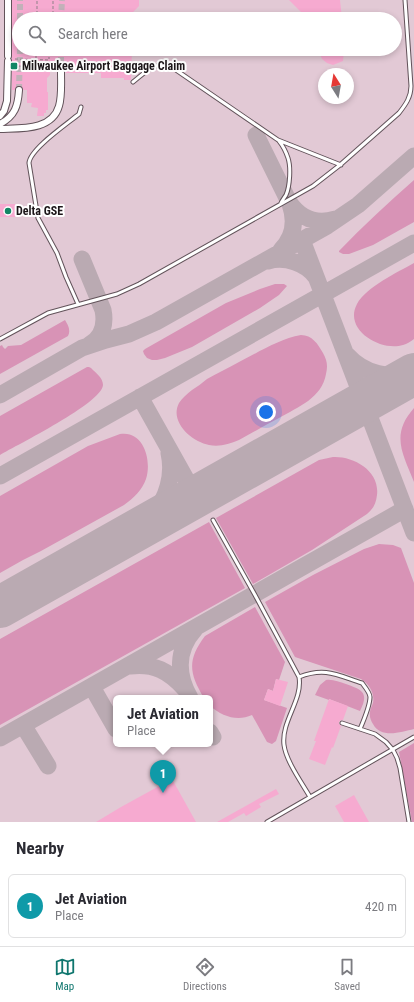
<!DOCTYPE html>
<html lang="en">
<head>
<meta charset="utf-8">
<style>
	body { margin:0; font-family:"Roboto Condensed",sans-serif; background:#f2f2f3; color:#2b2b33 }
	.compass { position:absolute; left:318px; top:68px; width:36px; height:36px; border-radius:50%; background:#fff; box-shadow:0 2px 6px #0003; rotate:349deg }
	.you { position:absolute; left:266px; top:412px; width:14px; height:14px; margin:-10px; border:3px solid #fff; border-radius:50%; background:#1a73e8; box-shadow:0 0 0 6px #1a73e833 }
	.badge { display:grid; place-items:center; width:26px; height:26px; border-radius:50%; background:#0f766e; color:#fff; font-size:13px; font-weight:700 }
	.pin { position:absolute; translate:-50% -33px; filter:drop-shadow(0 1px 2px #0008) }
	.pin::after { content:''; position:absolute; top:21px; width:14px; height:12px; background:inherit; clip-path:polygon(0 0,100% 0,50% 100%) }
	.popup { position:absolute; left:113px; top:695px; width:100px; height:52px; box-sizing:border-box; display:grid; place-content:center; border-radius:6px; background:#fff; filter:drop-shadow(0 1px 3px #0005); font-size:13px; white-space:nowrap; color:#7c7c81 }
	.popup b { font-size:15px; color:#2b2b33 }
	.popup::after { content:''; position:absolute; left:50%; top:100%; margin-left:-8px; border:8px solid transparent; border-top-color:#fff }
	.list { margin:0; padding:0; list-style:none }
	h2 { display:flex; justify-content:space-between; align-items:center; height:52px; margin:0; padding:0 16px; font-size:17px }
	h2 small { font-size:13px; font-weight:400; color:#7c7c81 }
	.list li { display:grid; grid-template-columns:26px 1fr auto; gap:12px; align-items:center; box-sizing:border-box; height:64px; margin:0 8px 8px; padding:0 8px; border:1px solid #e1e1e2; border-radius:6px }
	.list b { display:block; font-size:15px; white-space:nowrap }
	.list p { margin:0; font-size:13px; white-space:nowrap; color:#7c7c81 }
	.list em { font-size:13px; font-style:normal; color:#7c7c81 }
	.icon { flex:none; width:22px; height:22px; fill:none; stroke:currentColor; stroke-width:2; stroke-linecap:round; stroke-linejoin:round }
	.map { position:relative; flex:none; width:414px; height:822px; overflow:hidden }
	.search { position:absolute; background:#fff; box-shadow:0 2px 6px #0003; left:12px; right:12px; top:12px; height:44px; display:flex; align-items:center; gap:10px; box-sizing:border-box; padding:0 14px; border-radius:22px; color:#7c7c81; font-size:15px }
	.sheet { height:124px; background:#fff }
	nav { display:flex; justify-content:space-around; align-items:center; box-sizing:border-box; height:56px; border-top:1px solid #e1e1e2; background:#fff; font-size:11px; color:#7c7c81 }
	nav a { display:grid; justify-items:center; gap:2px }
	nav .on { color:#0f766e }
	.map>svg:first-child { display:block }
</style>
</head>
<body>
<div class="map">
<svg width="414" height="822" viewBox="0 0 414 822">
	<rect width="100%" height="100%" fill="#ebd8e1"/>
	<path fill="#e2c9d5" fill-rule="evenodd" d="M0,0H414V822H0ZM19,19H395V49H19ZM324,74H348V98H324ZM116,698H210V744H116Z"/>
	<path fill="#d893b6" d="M414,180V222L373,245L349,254H343L339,252V251C363,226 388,203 414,180Z
		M414,263V339C411,341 407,344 403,345C381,352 343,330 357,304C366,287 398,272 414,263Z
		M275,284H284L287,286L279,295L260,308L192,347L165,358L157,360H152L147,358L144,354L143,351L145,349L226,303L260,289Z
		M65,320C68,325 71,330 68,336L0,374V346L2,345L3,347L5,349L8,346L21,345Z
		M301,335C312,335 318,344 323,353C327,360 328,366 326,374C322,398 298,407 279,418C265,425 252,433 239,440C229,444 220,447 209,445C192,442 169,422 179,403C182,398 187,394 192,390C197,387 202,383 207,379C217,373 229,368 239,362C259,352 279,339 301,335Z
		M87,367H89L91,368C96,373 103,378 103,385C102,403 17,445 0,455V416Z
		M414,408V482C403,454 390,435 414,408Z
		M120,434C144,430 152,461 146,479C142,490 134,498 124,505L41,551L23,560L0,573V496L88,446Z
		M333,457C354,456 380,471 377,495C376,504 373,509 367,514L312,550L253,584L216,518L319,460Z
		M209,522L245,588L0,725V639Z
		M379,544L393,545L401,548L414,583V729C401,732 381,739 373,724C371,721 369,716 370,712C370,709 372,706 373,703C375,693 369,684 361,679L295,657L265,602L313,575L364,549Z
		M255,607L285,662L279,680L276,679L273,691L268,689L264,700L287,708L276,741L272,744L267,742L252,715C237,722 222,716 210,706V698H204C189,673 187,660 205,636Z
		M326,680C333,679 339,682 346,684C363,690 369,693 360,711L329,699V700L315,695L320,685Z
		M414,743V822H412L399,752Z"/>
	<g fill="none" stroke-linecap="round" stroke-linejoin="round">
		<path stroke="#baaab2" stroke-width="17" d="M256,135L290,204C296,221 294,237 281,250
			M289,202C300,218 316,225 335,219
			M302,240L414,533
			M82,259L103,310C106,325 102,338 89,345
			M268,261C285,256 306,263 316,277
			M347,355C364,374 390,380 414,372
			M0,395L82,348L106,340L129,334L156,322L327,226L358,205L414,156
			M140,397L196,497
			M0,476L414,243
			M139,529C143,524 149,520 153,515C167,498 174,475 169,453
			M130,666C154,663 169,671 185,689
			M92,687L116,729
			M190,698C177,675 176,650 195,629
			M23,725L48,766
			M210,732L213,737
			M0,738L405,509"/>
		<path stroke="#baaab2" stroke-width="42" d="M0,607L414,374"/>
	</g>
	<path fill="#f6aad0" d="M12,0H139V6L132,13L117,12V19H19V49H132L131,80H124V78H101V73H66L64,68H59L57,69L56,72H50V75L47,78V92H48V110H46V113H44V116H37L38,108L31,107L32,103H27V90H23L22,87L19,86L16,87L15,90H12Z
		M289,0H340L342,19H308Z
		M320,49H344L343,61L333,65L327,63L322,59L320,54Z
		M0,204H17L16,217H0Z
		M276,679L288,682L280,706L264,700L268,689L273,691Z
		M329,699L348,706L343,720H341L339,722V724L341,726L333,748L332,747L325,765L309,759L316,741H314Z
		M172,779L196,822H96L121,807Z
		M276,789L279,794L259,804L261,807L246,816L244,813L228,822H217Z
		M354,795L369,822H344L335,806Z"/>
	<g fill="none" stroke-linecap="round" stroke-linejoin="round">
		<path stroke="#c2b1b9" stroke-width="6" stroke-dasharray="6 3" stroke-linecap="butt" d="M20,19V0
			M61,19L62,0
			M61,72V49
			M19,90L20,49"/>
		<g stroke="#62535a" stroke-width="5">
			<path id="service" d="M133,82C146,72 156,59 173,68L278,140L341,165
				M279,141C283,146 286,152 288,158C291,167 290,186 286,195C284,198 282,201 281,203
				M78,304L66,277L57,253L38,218L29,163C30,149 67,124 79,114L81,107
				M0,339L48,313L117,294L139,284L313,186L340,165L399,113C406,104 411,97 411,86L405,0
				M213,520L255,595L299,677C303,700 281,721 284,745C286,761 302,783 310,797
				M299,677C325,667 337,675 362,683C365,687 370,693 370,697C370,705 363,722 360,729
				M342,723L375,734L386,742L393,750L397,758L400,768L409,822
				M267,822L414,737"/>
		</g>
		<g stroke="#62535a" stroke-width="8">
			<path id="minor" d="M8,56V0
				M0,116L4,111L7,101L8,61
				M0,124C15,116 18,106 19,90
				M0,129C20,128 52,131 59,106C62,96 61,83 61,72"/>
		</g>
		<path stroke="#8f8188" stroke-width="1" stroke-dasharray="3 2" stroke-linecap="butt" d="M61,13H72
			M37,19V0
			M53,19V0
			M15,24H19
			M15,59L49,60V57
			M19,66L36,67V49"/>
		<use href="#service" stroke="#fff" stroke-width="3"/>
		<use href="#minor" stroke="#fff" stroke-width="6"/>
	</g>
	<g fill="#128665" stroke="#fff" stroke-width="1.5">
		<rect x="10" y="62" width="8" height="8" rx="2"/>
		<circle cx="8" cy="211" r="4"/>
	</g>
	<g text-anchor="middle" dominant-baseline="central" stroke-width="4" stroke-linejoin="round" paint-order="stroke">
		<g font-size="12" font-weight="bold" fill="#1c1619" stroke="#fff" text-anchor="start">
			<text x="22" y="66">Milwaukee Airport Baggage Claim</text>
			<text x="16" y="211">Delta GSE</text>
		</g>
	</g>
</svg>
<svg class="compass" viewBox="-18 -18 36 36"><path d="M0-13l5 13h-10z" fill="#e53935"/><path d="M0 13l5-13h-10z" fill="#7c7c81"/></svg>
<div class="you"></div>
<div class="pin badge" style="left:163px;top:793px;background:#0f9aa8">1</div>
<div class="popup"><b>Jet Aviation</b>Place</div>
<div class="search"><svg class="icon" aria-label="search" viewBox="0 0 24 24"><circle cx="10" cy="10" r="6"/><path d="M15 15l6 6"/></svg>Search here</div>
</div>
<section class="sheet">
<h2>Nearby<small></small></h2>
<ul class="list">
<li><span class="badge" style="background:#0f9aa8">1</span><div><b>Jet Aviation</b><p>Place</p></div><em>420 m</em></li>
</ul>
</section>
<nav>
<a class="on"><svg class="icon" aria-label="map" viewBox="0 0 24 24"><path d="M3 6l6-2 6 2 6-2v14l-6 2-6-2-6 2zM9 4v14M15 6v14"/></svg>Map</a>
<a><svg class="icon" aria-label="directions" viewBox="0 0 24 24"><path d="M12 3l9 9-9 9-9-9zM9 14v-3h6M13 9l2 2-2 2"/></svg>Directions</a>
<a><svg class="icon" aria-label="saved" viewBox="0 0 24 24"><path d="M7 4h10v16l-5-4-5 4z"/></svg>Saved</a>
</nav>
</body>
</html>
